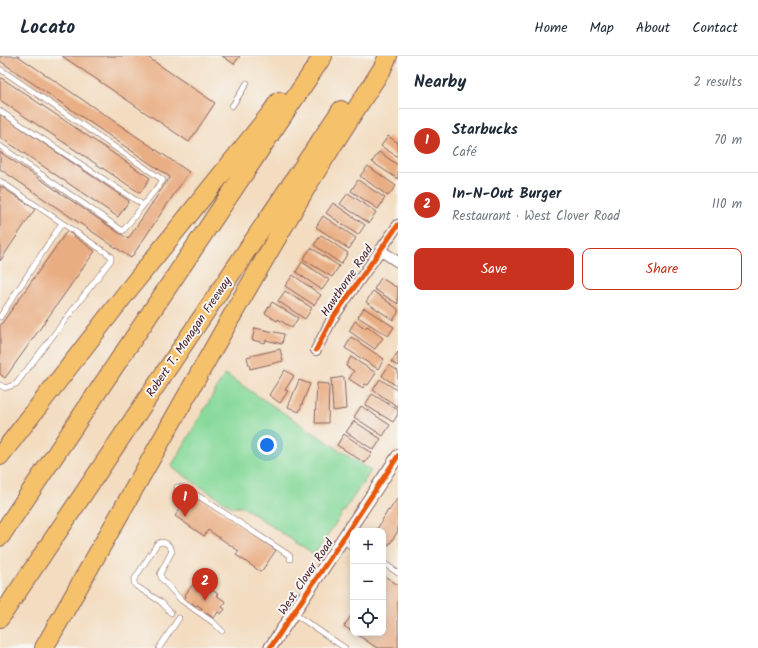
<!DOCTYPE html>
<html lang="en">
<head>
<meta charset="utf-8">
<style>
	body { margin:0; font-family:Kalam,sans-serif; background:#f6f6f7; color:#1f2937 }
	.controls { position:absolute; right:12px; bottom:12px; display:grid; overflow:hidden; border-radius:8px; box-shadow:0 2px 10px #0003 }
	.controls button { width:36px; height:36px; display:grid; place-items:center; padding:0; border:0; border-bottom:1px solid #e0e1e3; background:#fff; color:#1f2937; font:20px sans-serif }
	.you { position:absolute; left:267px; top:389px; width:14px; height:14px; margin:-10px; border:3px solid #fff; border-radius:50%; background:#1a73e8; box-shadow:0 0 0 6px #1a73e833 }
	.badge { display:grid; place-items:center; width:26px; height:26px; border-radius:50%; background:#c8321e; color:#fff; font-size:13px; font-weight:700 }
	.pin { position:absolute; translate:-50% -33px; filter:drop-shadow(0 1px 2px #0008) }
	.pin::after { content:''; position:absolute; top:21px; width:14px; height:12px; background:inherit; clip-path:polygon(0 0,100% 0,50% 100%) }
	.list { margin:0; padding:0; list-style:none }
	h2 { display:flex; justify-content:space-between; align-items:center; height:52px; margin:0; padding:0 16px; font-size:17px }
	h2 small { font-size:13px; font-weight:400; color:#747a83 }
	.list li { display:grid; grid-template-columns:26px 1fr auto; gap:12px; align-items:center; box-sizing:border-box; height:64px; padding:0 16px; border-top:1px solid #e0e1e3 }
	.list b { display:block; font-size:15px; white-space:nowrap }
	.list p { margin:0; font-size:13px; white-space:nowrap; color:#747a83 }
	.list em { font-size:13px; font-style:normal; color:#747a83 }
	.actions { display:flex; gap:8px; padding:12px 16px }
	.actions a { flex:1; padding:9px 0; border:1px solid #c8321e; border-radius:8px; text-align:center; font-size:14px; color:#c8321e }
	.actions .main { background:#c8321e; color:#fff }
	.icon { flex:none; width:22px; height:22px; fill:none; stroke:currentColor; stroke-width:2; stroke-linecap:round; stroke-linejoin:round }
	.map { position:relative; flex:none; width:398px; height:592px; overflow:hidden }
	header { display:flex; align-items:center; gap:24px; box-sizing:border-box; height:56px; padding:0 20px; background:#fff; border-bottom:1px solid #e0e1e3 }
	header strong { font-size:19px }
	nav { display:flex; gap:22px; margin-inline-start:auto; font-size:14px }
	main { display:flex }
	aside { flex:1; background:#fff }
	.map>svg:first-child { display:block }
</style>
</head>
<body>
<header>
<strong>Locato</strong>
<nav><a>Home</a><a>Map</a><a>About</a><a>Contact</a></nav>
</header>
<main>
<div class="map">
<svg width="398" height="592" viewBox="0 0 398 592">
	<rect width="100%" height="100%" fill="#f6f6f2"/>
	<filter id="ink" filterUnits="userSpaceOnUse"><feTurbulence type="fractalNoise" baseFrequency=".025" numOctaves="2"/><feDisplacementMap in="SourceGraphic" scale="8" xChannelSelector="R" yChannelSelector="G"/><feConvolveMatrix kernelMatrix="1 2 1 2 8 2 1 2 1" color-interpolation-filters="sRGB"/></filter>
	<filter id="wash" filterUnits="userSpaceOnUse"><feTurbulence type="fractalNoise" baseFrequency=".012" numOctaves="4" result="noise"/><feDisplacementMap in="SourceGraphic" scale="16" xChannelSelector="R" yChannelSelector="G"/><feGaussianBlur stdDeviation="0.9" result="paint"/><feColorMatrix in="noise" values="0 0 0 0 0 0 0 0 0 0 0 0 0 0 0 0 0 1.4 0 .05"/><feComposite in="paint" operator="in"/></filter>
	<g filter="url(#wash)">
		<rect width="100%" height="100%" fill="#f3dcbf"/>
		<path fill="#86d99a" stroke="#687c62" d="M225,318L371,415L314,499L248,454L241,451H232L171,411Z"/>
		<g id="blocks">
			<path fill="#e9ad83" d="M0,0H18L189,116L131,202L0,113V96L128,183L170,121L0,5Z
				M62,0H146L215,47L189,86Z
				M222,0H240L234,8Z
				M0,21L150,122L140,137L0,44Z
				M0,58L129,145L118,161L0,81Z
				M388,80L398,87V101L381,90Z
				M379,96L398,109V123L372,106Z
				M368,110L396,130L388,140L360,120Z
				M358,124L385,142L378,153L351,135Z
				M0,130L35,153L0,205Z
				M348,137L376,156L369,167L340,148Z
				M333,147L365,169L358,179L326,157Z
				M323,160L356,182L349,193L316,171Z
				M67,175L95,195L5,322L0,318V270Z
				M321,179L348,197L341,208L314,189Z
				M311,192L339,210L332,221L303,203Z
				M302,206L329,224L322,234L296,216Z
				M293,219L321,239L314,249L285,230Z
				M381,222L398,232V248L374,233Z
				M285,235L312,252L305,263L278,245Z
				M373,235L398,253V257L393,264L366,246Z
				M272,246L298,262L292,272L278,263L277,265L265,257Z
				M364,252L394,271L388,280L358,261Z
				M355,265L365,272L367,270L383,282L375,293L349,275Z
				M255,272L284,278L282,288L266,284L265,287L252,284Z
				M351,281L384,303L378,313L345,292Z
				M280,293L283,305L250,313L247,301Z
				M398,296V310L391,306Z
				M351,301L376,317L368,329L365,328L363,332L349,323L354,315L346,310Z
				M389,309L398,315V331L382,320Z
				M285,314L294,320L285,334L288,335L280,347L269,339Z
				M344,321L346,353L333,355L331,323Z
				M380,323L398,335V351L373,334Z
				M299,324L310,328L299,356L288,351Z
				M317,327L329,328L328,367H315Z
				M372,338L398,354V358L393,366L365,349Z
				M361,350L390,369L383,380L354,361Z
				M354,365L381,383L374,394L346,376Z
				M344,378L372,397L365,407L337,389Z
				M191,436L276,494L261,516L236,499L239,495L208,474L204,480L175,460Z
				M397,443L398,444V475L389,489L383,485V475H376L388,454L389,455Z
				M383,519L398,529V592H377L355,577H383Z
				M194,527L195,528L196,527L210,536L212,534L218,538L216,539L226,546L222,551L225,553L221,558L218,556L214,562L206,557L205,558L200,555L202,552L197,549L196,550L192,547L191,549L184,544L186,540L185,539Z
				M353,557V576L344,570Z"/>
		</g>
	</g>
	<g filter="url(#ink)">
		<use href="#blocks" fill-opacity="0" stroke="#85615f" stroke-width="1"/>
		<g fill="none" stroke-linecap="round" stroke-linejoin="round">
			<g stroke="#85615f" stroke-width="6">
				<path id="service" d="M0,13L163,124L123,175L0,90
					M232,50L247,27
					M0,55L143,149
					M0,125L111,200V204L16,328L5,332L0,329
					M0,261L62,167
					M177,431L186,432L286,497L290,500V503
					M342,484L353,492
					M383,508H385L398,517
					M171,557L161,546L136,530L134,527V524L157,488L161,486C166,486 170,490 172,495L160,518L162,523L181,544L214,567L222,575
					M293,557L345,592
					M159,592L179,562"/>
			</g>
			<g stroke="#85615f" stroke-width="12">
				<path id="minor" d="M380,194L398,206
					M316,294L332,263L398,169"/>
			</g>
			<g stroke="#85615f" stroke-width="14">
				<path id="tertiary" d="M270,592L398,400"/>
			</g>
			<g stroke="#85615f" stroke-width="20">
				<path id="motorway" d="M0,400L130,232L270,58L279,45
					M0,481L323,0
					M0,562L341,54
					M44,592L242,242L309,127L342,75L382,13L388,0"/>
			</g>
			<use href="#service" stroke="#fff" stroke-width="5"/>
			<use href="#minor" stroke="#fff" stroke-width="10"/>
			<use href="#tertiary" stroke="#fff" stroke-width="12"/>
			<use href="#motorway" stroke="#f5c16b" stroke-width="18"/>
			<g stroke="#f6f6f2" stroke-width="8">
				<path id="cycleway" d="M316,294L332,263L398,169
					M270,592L398,400"/>
			</g>
			<use href="#cycleway" stroke="#e8590c" stroke-width="5"/>
		</g>
	</g>
	<g text-anchor="middle" dominant-baseline="central" stroke-width="4" stroke-linejoin="round" paint-order="stroke">
		<g font-size="12" fill="#4a1f2b" stroke="#f6f6f2">
			<text transform="translate(347 225) rotate(-56)">Hawthorne Road</text>
			<text transform="translate(189 281) rotate(-56)">Robert T. Monagan Freeway</text>
			<text transform="translate(306 521) rotate(-56)">West Clover Road</text>
		</g>
	</g>
</svg>
<div class="controls">
<button>+</button>
<button>−</button>
<button><svg class="icon" aria-label="locate" viewBox="0 0 24 24"><circle cx="12" cy="12" r="6"/><path d="M12 2v4M12 18v4M2 12h4M18 12h4"/></svg></button>
</div>
<div class="you"></div>
<div class="pin badge" style="left:185px;top:461px">1</div>
<div class="pin badge" style="left:205px;top:545px">2</div>
</div>
<aside>
<h2>Nearby<small>2 results</small></h2>
<ul class="list">
<li><span class="badge">1</span><div><b>Starbucks</b><p>Café</p></div><em>70 m</em></li>
<li><span class="badge">2</span><div><b>In-N-Out Burger</b><p>Restaurant · West Clover Road</p></div><em>110 m</em></li>
</ul>
<div class="actions"><a class="main">Save</a><a>Share</a></div>
</aside>
</main>
</body>
</html>
